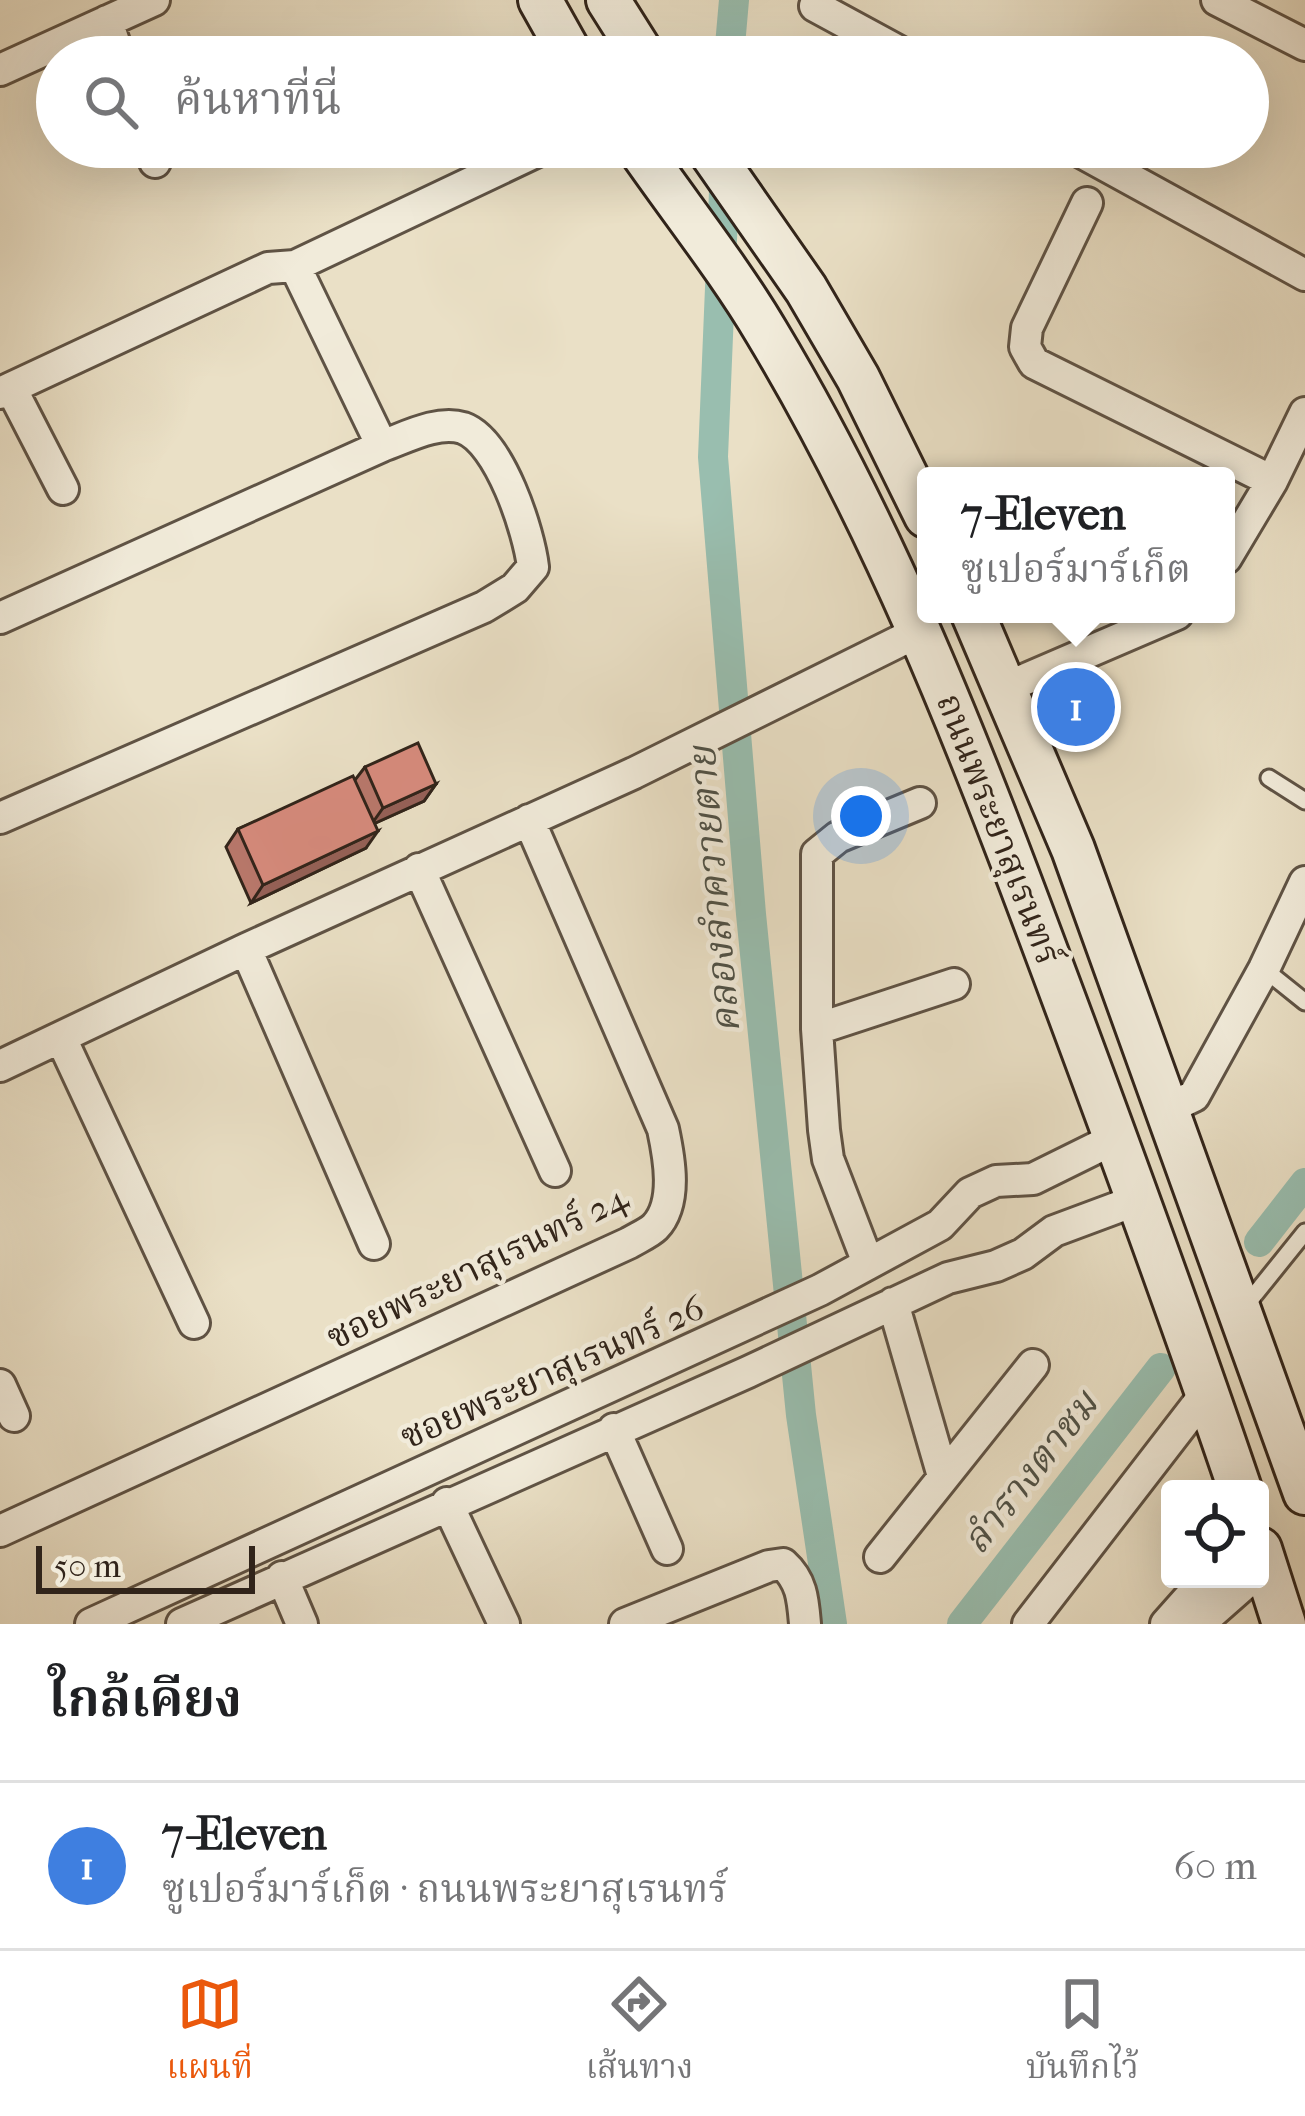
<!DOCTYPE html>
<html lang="th">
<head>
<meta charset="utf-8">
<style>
	body { margin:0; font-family:"IM FELL French Canon","Noto Serif Thai",serif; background:#f2f2f2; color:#202124 }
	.controls { position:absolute; right:36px; bottom:36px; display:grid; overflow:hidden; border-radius:12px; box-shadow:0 12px 48px #0002 }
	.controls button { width:108px; height:108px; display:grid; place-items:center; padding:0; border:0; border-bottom:3px solid #e0e0e0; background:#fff; color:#202124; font:60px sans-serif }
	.scale { position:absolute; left:36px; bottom:30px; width:219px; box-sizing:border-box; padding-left:12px; border:6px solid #31241a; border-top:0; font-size:33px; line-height:42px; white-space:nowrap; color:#31241a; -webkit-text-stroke:9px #f1ebda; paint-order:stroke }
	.you { position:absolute; left:861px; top:816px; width:42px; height:42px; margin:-30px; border:9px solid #fff; border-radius:50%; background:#1a73e8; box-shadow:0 0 0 18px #1a73e833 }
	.badge { display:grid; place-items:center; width:78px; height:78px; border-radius:50%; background:#ea580c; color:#fff; font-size:39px; font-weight:700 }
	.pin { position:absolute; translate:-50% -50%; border:6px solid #fff; box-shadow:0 3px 12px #0006 }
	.popup { position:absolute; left:917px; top:467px; width:318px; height:156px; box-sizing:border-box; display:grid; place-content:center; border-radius:12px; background:#fff; filter:drop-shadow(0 3px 9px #0005); font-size:39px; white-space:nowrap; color:#757577 }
	.popup b { font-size:45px; color:#202124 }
	.popup::after { content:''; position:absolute; left:50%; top:100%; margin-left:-24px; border:24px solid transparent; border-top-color:#fff }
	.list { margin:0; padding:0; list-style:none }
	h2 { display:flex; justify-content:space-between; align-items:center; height:156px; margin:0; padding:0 48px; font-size:51px }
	h2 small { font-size:39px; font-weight:400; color:#757577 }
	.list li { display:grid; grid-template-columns:78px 1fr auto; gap:36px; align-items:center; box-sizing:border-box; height:168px; padding:0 48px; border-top:3px solid #e0e0e0 }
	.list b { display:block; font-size:45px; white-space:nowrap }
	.list p { margin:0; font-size:39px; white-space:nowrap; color:#757577 }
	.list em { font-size:39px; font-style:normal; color:#757577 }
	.icon { flex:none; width:66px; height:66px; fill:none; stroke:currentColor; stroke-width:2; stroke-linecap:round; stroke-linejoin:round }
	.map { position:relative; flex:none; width:1305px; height:1624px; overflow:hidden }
	.search { position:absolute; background:#fff; box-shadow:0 12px 48px #0002; left:36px; right:36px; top:36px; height:132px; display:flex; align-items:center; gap:30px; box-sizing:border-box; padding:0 42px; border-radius:66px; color:#757577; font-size:45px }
	.sheet { height:324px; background:#fff }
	nav { display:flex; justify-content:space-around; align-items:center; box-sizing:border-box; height:168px; border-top:3px solid #e0e0e0; background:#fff; font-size:33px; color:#757577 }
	nav a { display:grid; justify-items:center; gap:6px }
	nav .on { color:#ea580c }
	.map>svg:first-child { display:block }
</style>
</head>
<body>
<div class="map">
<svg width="1305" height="1624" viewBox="0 0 1305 1624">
	<rect width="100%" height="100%" fill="#eae0c6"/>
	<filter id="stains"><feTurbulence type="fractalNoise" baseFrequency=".00167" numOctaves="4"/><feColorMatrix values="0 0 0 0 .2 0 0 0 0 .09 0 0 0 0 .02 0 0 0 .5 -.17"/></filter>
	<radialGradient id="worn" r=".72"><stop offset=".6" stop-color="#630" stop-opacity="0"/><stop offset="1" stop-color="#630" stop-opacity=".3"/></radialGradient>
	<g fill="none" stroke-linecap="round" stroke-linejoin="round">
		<path stroke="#99beaf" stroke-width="30" d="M729,57L734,0
			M725,167L713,457L751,914L801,1415L832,1624
			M1259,1242L1305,1183
			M962,1624L1161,1368"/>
		<g stroke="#5f5345" stroke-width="21">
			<path id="lane" d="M1269,778L1305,801
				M1264,969L1305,1002
				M1243,1309L1305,1232"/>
		</g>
		<g stroke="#5f5345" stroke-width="36">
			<path id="street" d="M1217,0L1305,45
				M815,6L909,57
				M107,21L119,57
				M0,70L154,0
				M149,147L155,162
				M1072,147L1305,275
				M1087,203L1027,328L1025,347L1034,363L1272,481
				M295,266L382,446
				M11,388L63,489
				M0,393L268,268L295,266L546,147
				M1226,558L1272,481L1305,413
				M0,618L382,446C405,438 437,420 463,428C500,441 529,532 533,567L515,588L484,607L0,818
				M1005,688L1177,614
				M419,869L555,1171
				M246,949L374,1244
				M817,1029L954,984
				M61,1038L194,1323
				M0,1066L246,949L634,773L920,631
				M1169,1108L1194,1096L1264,969L1305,882
				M868,1263L828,1159L824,1130L817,1029V854L838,837L920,803
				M893,1303L943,1476
				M0,1385L14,1416
				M614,1429L667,1549
				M447,1503L504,1624
				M0,1531L629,1243C637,1238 649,1233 655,1227C678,1203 669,1157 663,1129L529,820
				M880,1557L1033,1365
				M282,1577L302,1624
				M91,1624L820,1290L940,1225L970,1193L996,1181L1033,1179L1118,1137
				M182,1624L748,1372L948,1278L996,1266L1023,1254L1054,1231L1140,1199
				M625,1624L769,1566L783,1564C802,1581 803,1600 805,1624
				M1028,1624L1207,1392
				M1166,1624L1206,1579
				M1199,1624L1250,1579"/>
		</g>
		<g stroke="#31241a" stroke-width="48">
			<path id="secondary" d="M540,0L572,57
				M608,0L644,57
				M638,147C681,209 729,269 767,333C881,523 963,728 1040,935C1109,1119 1177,1303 1240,1489
				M707,147L806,289L858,378L926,516
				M973,614L1073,849L1305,1493
				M1260,1549L1284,1624"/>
		</g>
		<use href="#lane" stroke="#f1ebda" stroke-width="15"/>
		<use href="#street" stroke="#f1ebda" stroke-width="30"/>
		<use href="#secondary" stroke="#f1ebda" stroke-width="42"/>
	</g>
	<path fill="#b9786c" stroke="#31241a" stroke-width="3" d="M365,767L436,784L424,801L375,823L366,848L251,903L226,847L238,829L355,780Z"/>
	<path fill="#966158" stroke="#31241a" stroke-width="3" d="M436,784L424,801L371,825L383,808Z
		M378,831L366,848L251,903L263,885Z"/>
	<path fill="#d78b7d" stroke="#31241a" stroke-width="3" d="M418,743L436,784L383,808L365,767Z
		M353,776L378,831L263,885L238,829Z"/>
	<g text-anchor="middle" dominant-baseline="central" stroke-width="9" stroke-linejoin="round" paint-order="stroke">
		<g font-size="36" fill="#31241a" stroke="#f1ebda">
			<text transform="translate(999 829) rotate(69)">ถนนพระยาสุเรนทร์</text>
			<text transform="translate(477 1267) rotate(-26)">ซอยพระยาสุเรนทร์ 24</text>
			<text transform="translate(552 1372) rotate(-24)">ซอยพระยาสุเรนทร์ 26</text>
		</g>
		<g font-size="39" font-style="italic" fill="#505247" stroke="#f1ebda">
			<text transform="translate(714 890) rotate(-95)">คลองลำควายตาย</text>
			<text transform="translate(1030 1472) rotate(-52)">ลำรางตาชม</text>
		</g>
	</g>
	<rect width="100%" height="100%" filter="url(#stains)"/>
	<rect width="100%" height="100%" fill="url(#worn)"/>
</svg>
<div class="controls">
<button><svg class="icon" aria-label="locate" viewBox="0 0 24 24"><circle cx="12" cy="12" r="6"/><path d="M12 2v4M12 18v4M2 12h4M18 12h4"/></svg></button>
</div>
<div class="scale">50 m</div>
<div class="you"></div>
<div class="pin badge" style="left:1076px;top:707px;background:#3f7fe0">1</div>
<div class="popup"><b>7-Eleven</b>ซูเปอร์มาร์เก็ต</div>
<div class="search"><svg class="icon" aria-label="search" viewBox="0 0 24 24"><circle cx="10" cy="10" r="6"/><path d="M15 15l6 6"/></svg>ค้นหาที่นี่</div>
</div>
<section class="sheet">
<h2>ใกล้เคียง<small></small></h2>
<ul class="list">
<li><span class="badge" style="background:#3f7fe0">1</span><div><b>7-Eleven</b><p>ซูเปอร์มาร์เก็ต · ถนนพระยาสุเรนทร์</p></div><em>60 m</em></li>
</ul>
</section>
<nav>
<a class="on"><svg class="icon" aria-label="map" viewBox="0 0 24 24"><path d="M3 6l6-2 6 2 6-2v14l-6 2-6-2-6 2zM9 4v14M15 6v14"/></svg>แผนที่</a>
<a><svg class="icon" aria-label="directions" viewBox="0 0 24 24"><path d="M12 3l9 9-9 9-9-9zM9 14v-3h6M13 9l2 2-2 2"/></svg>เส้นทาง</a>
<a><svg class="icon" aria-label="saved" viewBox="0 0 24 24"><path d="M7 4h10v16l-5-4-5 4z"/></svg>บันทึกไว้</a>
</nav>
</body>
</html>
